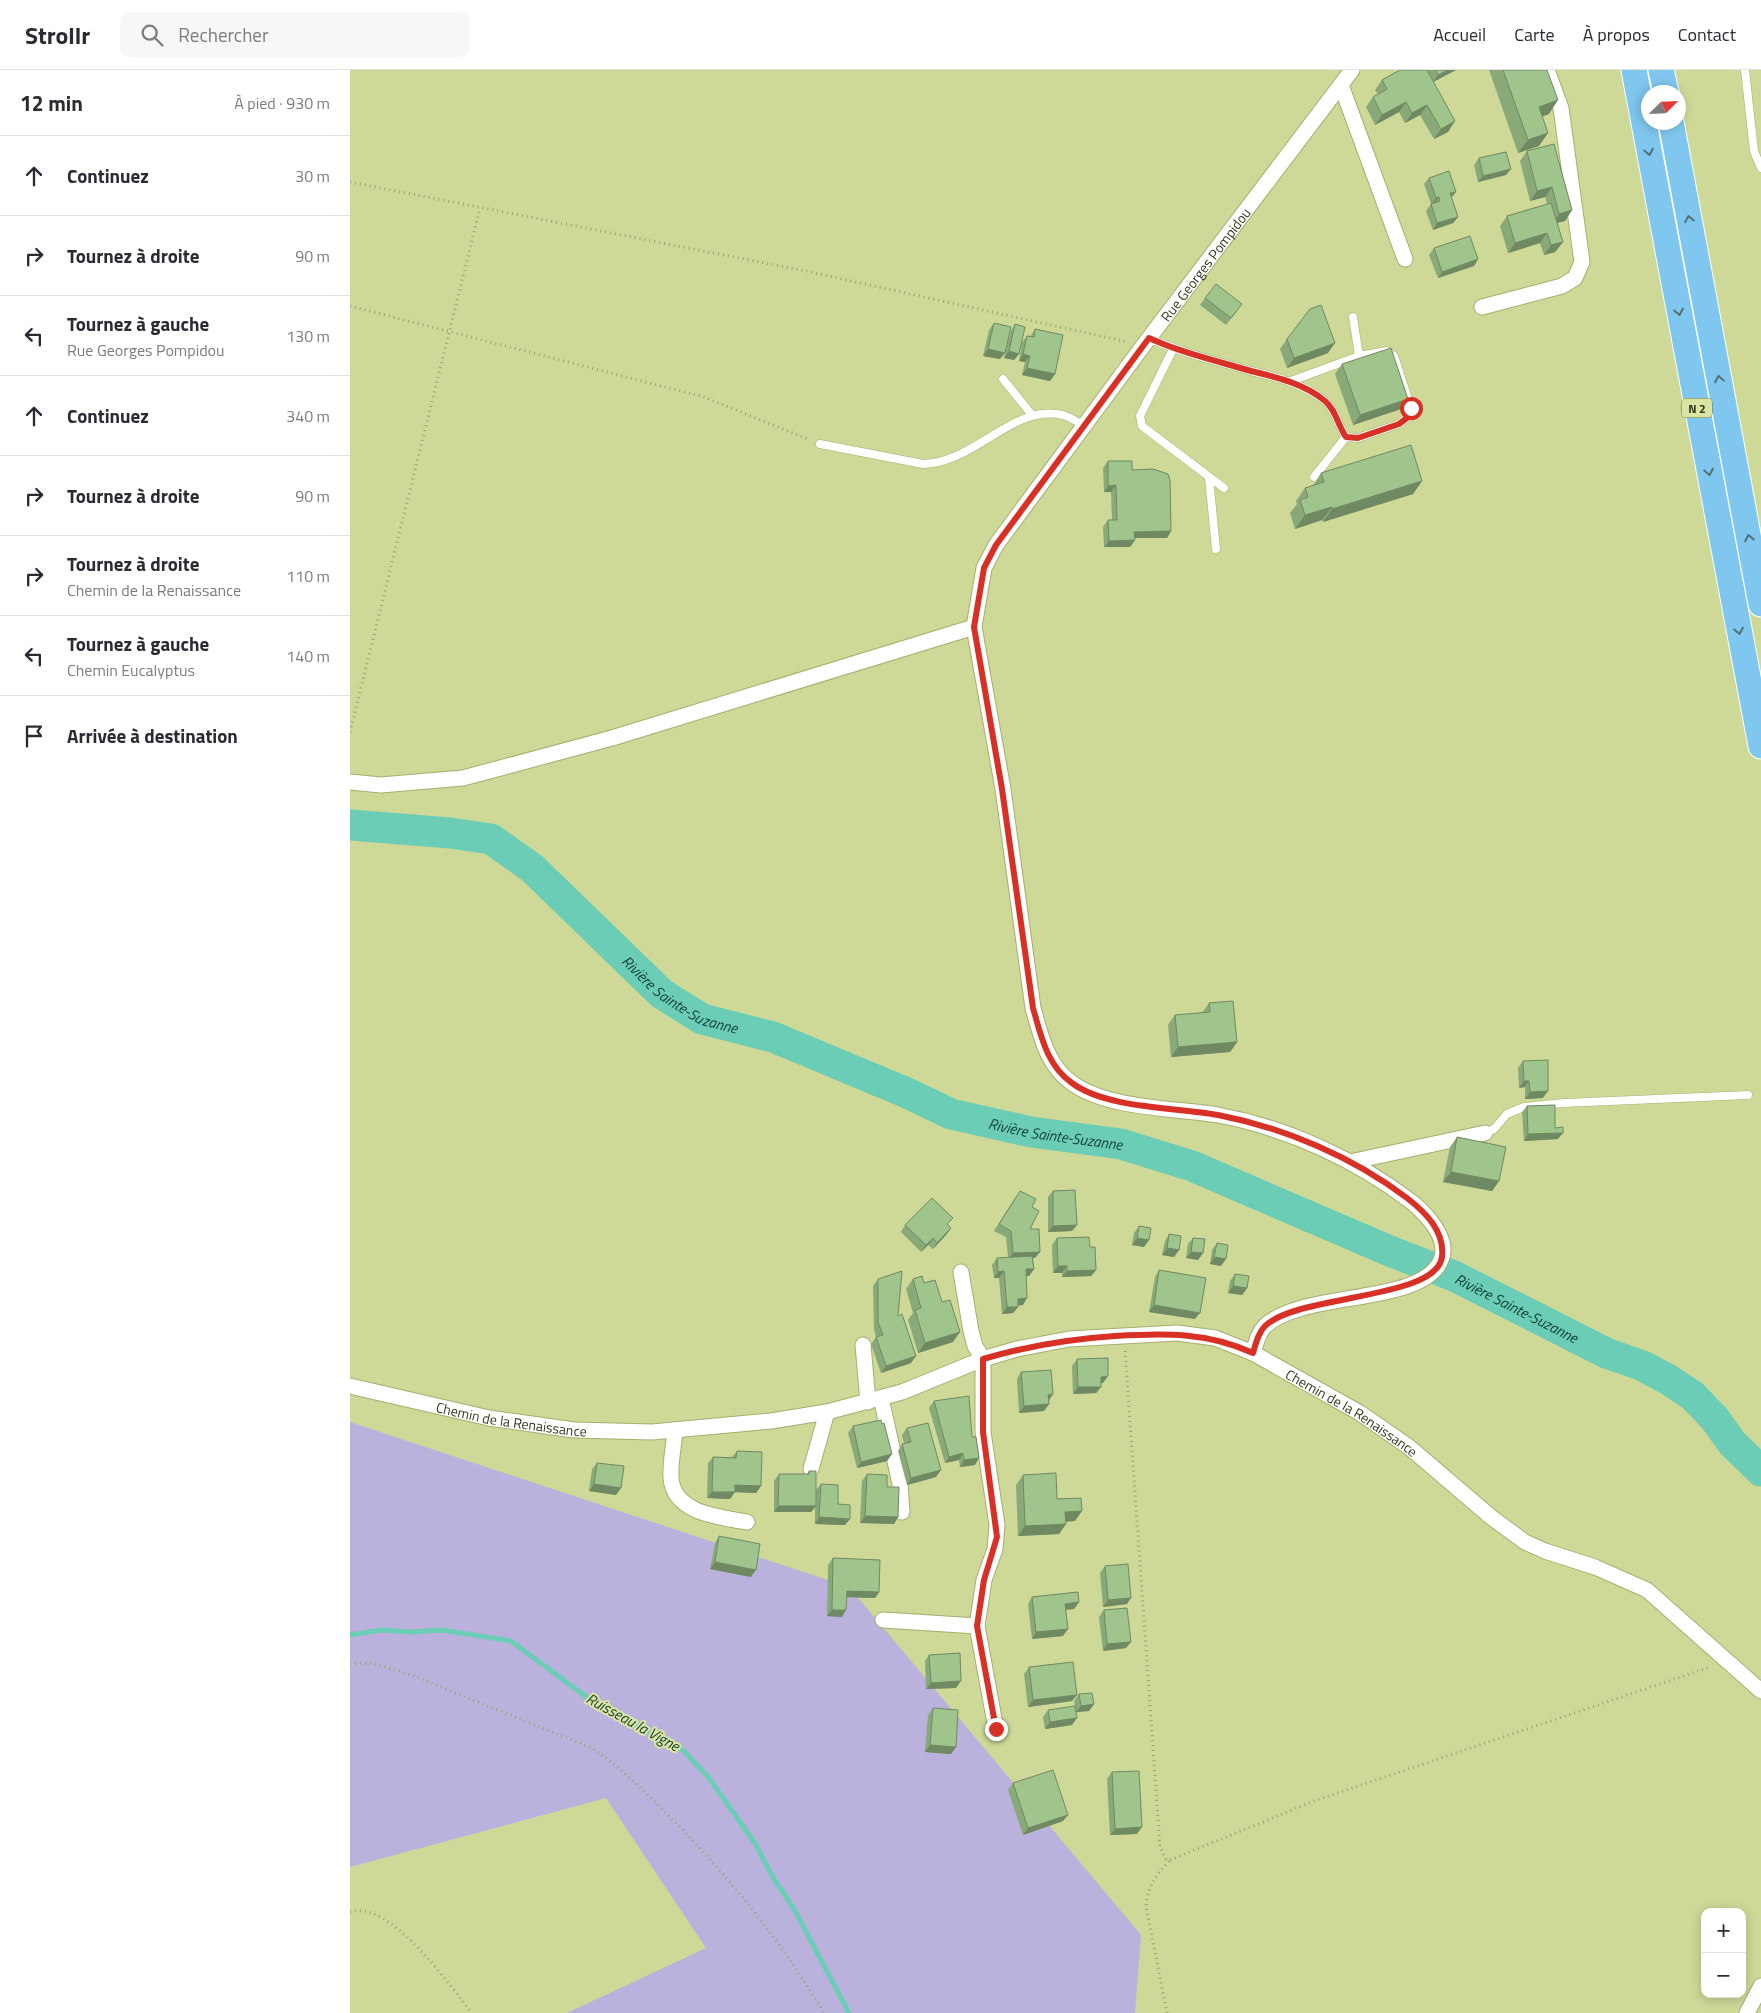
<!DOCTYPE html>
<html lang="fr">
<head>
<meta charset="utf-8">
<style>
	body { margin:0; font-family:"Titillium Web",sans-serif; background:#f7f7f7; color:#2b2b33 }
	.controls { position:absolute; right:15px; bottom:15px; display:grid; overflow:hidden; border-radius:10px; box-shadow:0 2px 12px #0003 }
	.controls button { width:45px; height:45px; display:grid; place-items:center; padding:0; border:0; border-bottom:1px solid #e1e1e2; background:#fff; color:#2b2b33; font:25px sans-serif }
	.compass { position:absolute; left:1291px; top:15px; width:45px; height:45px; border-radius:50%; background:#fff; box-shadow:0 2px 12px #0003; rotate:66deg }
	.stop { position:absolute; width:15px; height:15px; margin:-11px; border:4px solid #d93025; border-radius:50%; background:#fff }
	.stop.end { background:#d93025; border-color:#fff; box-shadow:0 1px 5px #0008 }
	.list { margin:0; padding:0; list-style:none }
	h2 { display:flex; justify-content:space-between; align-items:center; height:65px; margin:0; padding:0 20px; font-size:21px }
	h2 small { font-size:16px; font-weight:400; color:#7c7c81 }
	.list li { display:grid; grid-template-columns:32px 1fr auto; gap:15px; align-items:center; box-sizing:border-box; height:80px; padding:0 20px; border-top:1px solid #e1e1e2 }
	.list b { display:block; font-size:19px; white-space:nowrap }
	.list p { margin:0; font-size:16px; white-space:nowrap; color:#7c7c81 }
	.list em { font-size:16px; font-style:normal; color:#7c7c81 }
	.icon { flex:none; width:28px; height:28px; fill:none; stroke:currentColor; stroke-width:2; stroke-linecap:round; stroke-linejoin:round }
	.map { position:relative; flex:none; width:1411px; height:1943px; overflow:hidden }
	header { display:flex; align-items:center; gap:30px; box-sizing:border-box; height:70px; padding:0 25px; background:#fff; border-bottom:1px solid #e1e1e2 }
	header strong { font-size:24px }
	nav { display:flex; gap:28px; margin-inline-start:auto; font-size:18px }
	.search { width:350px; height:45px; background:#f7f7f7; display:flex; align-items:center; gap:12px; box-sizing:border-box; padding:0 18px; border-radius:10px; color:#7c7c81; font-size:19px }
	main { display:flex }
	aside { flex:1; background:#fff }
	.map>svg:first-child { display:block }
</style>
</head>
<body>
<header>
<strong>Strollr</strong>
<div class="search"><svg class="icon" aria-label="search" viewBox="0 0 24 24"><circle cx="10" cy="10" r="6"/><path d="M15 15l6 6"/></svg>Rechercher</div>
<nav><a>Accueil</a><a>Carte</a><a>À propos</a><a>Contact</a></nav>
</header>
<main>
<aside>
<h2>12 min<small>À pied · 930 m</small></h2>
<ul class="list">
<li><svg class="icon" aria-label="ahead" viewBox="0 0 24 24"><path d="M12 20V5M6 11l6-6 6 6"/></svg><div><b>Continuez</b></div><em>30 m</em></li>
<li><svg class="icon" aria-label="right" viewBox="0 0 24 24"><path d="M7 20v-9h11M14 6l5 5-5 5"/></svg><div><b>Tournez à droite</b></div><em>90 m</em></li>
<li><svg class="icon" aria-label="left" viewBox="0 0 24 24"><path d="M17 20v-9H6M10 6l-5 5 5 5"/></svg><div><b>Tournez à gauche</b><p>Rue Georges Pompidou</p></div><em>130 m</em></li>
<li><svg class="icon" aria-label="ahead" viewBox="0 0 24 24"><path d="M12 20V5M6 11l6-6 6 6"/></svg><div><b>Continuez</b></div><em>340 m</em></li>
<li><svg class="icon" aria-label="right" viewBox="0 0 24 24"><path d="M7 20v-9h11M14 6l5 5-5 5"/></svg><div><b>Tournez à droite</b></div><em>90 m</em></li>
<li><svg class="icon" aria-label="right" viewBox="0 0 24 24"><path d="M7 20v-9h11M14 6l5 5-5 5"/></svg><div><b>Tournez à droite</b><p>Chemin de la Renaissance</p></div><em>110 m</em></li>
<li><svg class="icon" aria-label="left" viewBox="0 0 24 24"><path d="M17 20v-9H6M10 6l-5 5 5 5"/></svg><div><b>Tournez à gauche</b><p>Chemin Eucalyptus</p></div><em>140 m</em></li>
<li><svg class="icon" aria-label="arrive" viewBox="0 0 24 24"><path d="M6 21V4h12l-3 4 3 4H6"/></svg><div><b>Arrivée à destination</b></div></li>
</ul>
</aside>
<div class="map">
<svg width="1411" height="1943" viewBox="0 0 1411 1943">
	<rect width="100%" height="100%" fill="#ced897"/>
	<path fill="#bbb1dd" d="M0,1352L499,1517L791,1865L785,1943H217L356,1878L256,1728L0,1797Z"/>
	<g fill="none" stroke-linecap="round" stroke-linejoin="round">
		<path stroke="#6bcdb5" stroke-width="5" d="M0,1565L31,1560L61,1562L92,1560L161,1571L246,1634L334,1681L359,1708L404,1772L424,1809L444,1839L499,1943"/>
		<path stroke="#6bcdb5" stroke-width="31" id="s1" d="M0,755L100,763L141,769L182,798L312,924L352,949L423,967L557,1023L601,1044L681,1062L771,1074L842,1096L1042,1182L1104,1206L1256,1283L1293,1296L1319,1310L1343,1326L1365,1349L1382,1373L1411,1401"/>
		<g stroke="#a6af6f" stroke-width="9">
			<path id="service" d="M1395,0L1404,81L1411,98
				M799,268C832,283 867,291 901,301C926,307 955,314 975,331C986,340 988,356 996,367L1008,368L1049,354L1057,348L1061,338L1044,286L1037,281L1009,286
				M823,279L790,346L792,356L874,418
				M653,309L682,345
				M941,311L1009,286L1003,247
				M470,374L573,394C626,393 663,333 713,345C720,347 728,352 734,356
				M964,407L996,367
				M859,408L866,479
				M1135,1063L1144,1059L1157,1044L1174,1037L1214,1033L1398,1025"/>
		</g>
		<g stroke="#a6af6f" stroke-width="17">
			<g id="minor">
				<path d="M991,15L1055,189"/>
				<path d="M1132,237L1212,216L1225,208L1232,192L1211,38L1197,0"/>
				<path d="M0,712L31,715L113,708L262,668L624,557"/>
				<path d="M1000,1092L1135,1063"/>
				<path d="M611,1202L621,1261L625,1276L633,1289V1362L647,1455L645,1479L634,1510L627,1556L646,1659"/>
				<path d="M513,1275L518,1332"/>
				<path id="s2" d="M903,1283C906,1273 908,1263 915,1256C953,1220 1072,1236 1091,1190C1100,1169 1077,1145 1063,1133C1007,1090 938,1058 868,1045C826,1038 757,1039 722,1013C697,996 691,966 683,938L653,719L624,557L634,498L646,475L793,276L1002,0"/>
				<path id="s3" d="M0,1316L139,1348L224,1360L302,1362L421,1351L477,1342L552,1322L633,1289L667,1279L719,1269L827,1263L865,1268L903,1283L1010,1343L1059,1377L1141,1447L1175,1472L1195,1481L1245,1497L1297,1520L1411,1621"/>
				<path d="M531,1328L550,1414L552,1442"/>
				<path d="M325,1360C324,1376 320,1392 321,1408C324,1444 370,1447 397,1452"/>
				<path d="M461,1399L477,1342"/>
				<path d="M533,1550L627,1556"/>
				<path d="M1397,1943L1411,1916"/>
			</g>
		</g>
		<g stroke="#fff" stroke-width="27">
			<path id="trunk" d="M1284,0L1411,676
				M1311,0L1316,22
				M1321,52L1411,534"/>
		</g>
		<path stroke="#9ca36f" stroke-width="3" stroke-dasharray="1 4" stroke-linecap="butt" d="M0,112L456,201L778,272
			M0,236L354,327L460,370
			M0,662L130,138
			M775,1281L810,1777L816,1789L820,1790L964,1731L1360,1597
			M0,1594L21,1593L56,1603L242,1678C271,1697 296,1723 321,1748C379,1807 431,1871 474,1943
			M0,1842C40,1829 99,1915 122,1943
			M817,1943L796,1836C798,1815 806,1805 820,1790"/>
		<use href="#service" stroke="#fff" stroke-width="8"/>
		<use href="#minor" stroke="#fff" stroke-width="15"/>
		<use href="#trunk" stroke="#80c7ef" stroke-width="25"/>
	</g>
	<path fill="#89a978" d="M1050,0H1106L1083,12L1098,62L1084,69L1070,45L1055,53L1049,42L1025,55L1016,37L1023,27L1028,24L1025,20L1032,10Z
		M1139,0H1197L1199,44L1192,46L1189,76L1168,83Z
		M1177,81L1222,140L1215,151L1207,153L1213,172L1205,182L1194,185L1190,173L1158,183L1150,156L1157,146L1197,134L1195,127L1180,131L1170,91Z
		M1129,88L1156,105L1128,112L1124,95Z
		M1079,108L1102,128L1108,147L1103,153L1083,160L1076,141L1081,134L1074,114Z
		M1084,178L1128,189L1124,196L1088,208L1079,185Z
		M855,228L887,241L876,255L850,235Z
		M644,253L650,289L633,286L639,260Z
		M665,254L669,284L664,290L654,288L661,261Z
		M685,259L705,304L700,311L672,305L675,292L669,291L672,273L677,266L680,267Z
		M937,269L978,283L937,298L930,279Z
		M992,294L1058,329L1051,339L1003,355L985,304Z
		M758,391L782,400L821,461L817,468H785V470L780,477H754L753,457L758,450H762L761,422H754L753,398Z
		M971,403L1072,411L1063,424L973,452L972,450L945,459L940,443L947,434L946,431L955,418L963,416Z
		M859,933L887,972L880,982L821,987L818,955L825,945L852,943Z
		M1173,991L1193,1028L1175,1029V1017L1169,1018L1168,998Z
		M1177,1036L1205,1058L1208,1069L1174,1071L1172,1042Z
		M1107,1067L1149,1111L1142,1121L1093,1112L1100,1077Z
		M703,1121L722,1161L698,1162V1127Z
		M665,1128L682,1137L680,1159L685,1188H683L684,1199L679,1206H676L673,1235H668V1237L663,1243L652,1244L649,1208H644L642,1195L647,1188L658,1187L656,1167L644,1161Z
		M555,1155H598L601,1158L596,1165L583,1179L578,1175L571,1182L551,1162Z
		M789,1156L799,1170L794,1177L782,1175L784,1163Z
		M819,1164L829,1180L824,1187L812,1185L815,1171Z
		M707,1168L740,1177L746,1200L741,1206L712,1207V1203H703L702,1175Z
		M843,1168L853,1183L848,1190L836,1188L838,1174Z
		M867,1173L871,1196L860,1194L862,1180Z
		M809,1200L845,1249L799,1242L805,1207Z
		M885,1204L897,1218L892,1225L878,1223L880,1211Z
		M528,1209L548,1246L561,1293L531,1303L521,1274L526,1267L524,1259L523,1216Z
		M563,1209L574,1213L603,1272L568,1283L558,1250L563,1243L556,1219Z
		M727,1289L753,1313H751V1317L746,1323L723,1324L722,1296Z
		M671,1302L703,1324L699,1331V1334L694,1341L669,1343L667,1309Z
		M584,1331L622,1367L625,1395L610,1397L609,1390L595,1393L579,1338Z
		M503,1356L542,1384L537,1391L507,1398L498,1363Z
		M557,1358L586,1407L557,1415L548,1381L552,1374H554L552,1365Z
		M387,1381L411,1416L406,1423L385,1422L380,1429L357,1428L358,1393L363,1387H382Z
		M247,1393L271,1418L266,1425L239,1421L242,1399Z
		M459,1401L466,1420L471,1414L488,1434L495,1455L465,1454V1437L461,1442H424V1411L429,1404H457Z
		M517,1404L537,1417L548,1447L544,1454L510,1453L512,1411Z
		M673,1405L707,1429L725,1451L716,1452V1454L709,1464L668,1466L666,1415Z
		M369,1466L401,1507L360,1499L365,1473Z
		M483,1488L529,1522L525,1528L497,1527L492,1547L477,1546L478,1495Z
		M755,1496L777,1534L753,1537L750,1503Z
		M682,1527L729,1532L724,1539L715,1540L713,1566L682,1569L678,1534Z
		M754,1540L776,1578L753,1581L749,1547Z
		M579,1585L606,1618L576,1619L575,1591Z
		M679,1597L727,1625L722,1631L678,1637L674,1604Z
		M729,1624L744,1634L739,1641L726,1642L722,1655L695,1659L693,1647L698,1640L725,1636L724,1631Z
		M583,1638L606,1677L601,1684L575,1682L578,1645Z
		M762,1702L787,1764L760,1765L757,1709Z
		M663,1713L713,1751L673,1765L658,1720Z"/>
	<path fill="#6f8962" d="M1098,0H1106L1083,12L1088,5Z
		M1208,30L1199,44L1180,51L1189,37Z
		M1056,32L1049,42L1025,55L1032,45Z
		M1077,35L1070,45L1055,53L1062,43Z
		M1105,51L1098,62L1084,69L1091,59Z
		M1198,63L1189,76L1168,83L1178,70Z
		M1161,99L1156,105L1128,112L1133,106Z
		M1202,117L1195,127L1180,131L1187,121Z
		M1106,122L1101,128L1100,123Z
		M1089,127L1084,134L1081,135L1086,128Z
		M1222,140L1215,151L1202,154L1209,144Z
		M1108,147L1103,153L1083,160L1087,153Z
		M1197,163L1190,173L1158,183L1165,173Z
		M1213,172L1205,182L1194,185L1201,175Z
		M1128,189L1124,196L1088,208L1092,202Z
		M985,273L978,283L937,298L944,288Z
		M638,279L655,283L650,289L633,286Z
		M659,281L669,284L664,290L654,288Z
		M673,284L680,286L675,292L669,291Z
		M677,298L705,304L700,311L672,305Z
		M1058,329L1051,339L1003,355L1010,345Z
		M1072,411L1063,424L973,452L982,439Z
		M766,415L761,422H754L758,416Z
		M982,437L972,450L945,459L955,445Z
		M821,461L817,468H780L784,462Z
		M785,470L780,477H754L759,471Z
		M887,972L880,982L821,987L828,977Z
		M1174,1011H1179L1175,1017L1169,1018Z
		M1198,1021L1193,1028L1175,1029L1180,1022Z
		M1213,1063L1208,1069L1174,1071L1178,1064Z
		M1101,1102L1149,1111L1142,1121L1093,1112Z
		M727,1155L722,1161L698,1162L703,1156Z
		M601,1158L596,1165L583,1179L587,1173Z
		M583,1168L578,1175L571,1182L576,1175Z
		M787,1168L799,1170L794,1177L782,1175Z
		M817,1178L829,1180L824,1187L812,1185Z
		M690,1182L685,1188L658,1190L663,1183Z
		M841,1182L853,1183L848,1190L836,1188Z
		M864,1187L876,1189L871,1196L860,1194Z
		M708,1196H717L712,1203H703Z
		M676,1199H684L679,1206H671Z
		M746,1200L741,1206L712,1207L717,1201Z
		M654,1201L649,1208H644L648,1202Z
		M883,1216L897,1218L892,1225L878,1223Z
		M677,1228L673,1235L663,1236L668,1229Z
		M804,1235L850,1243L845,1249L799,1242Z
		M657,1237H668L663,1243L652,1244Z
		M610,1262L603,1272L568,1283L575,1273Z
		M566,1286L561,1293L531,1303L536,1296Z
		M758,1306L753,1313H746L751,1307Z
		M728,1317H751L746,1323L723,1324Z
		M703,1324L698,1331V1325Z
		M699,1334L694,1341L669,1343L674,1336Z
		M613,1383L609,1390L595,1393L599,1387Z
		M542,1384L537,1391L507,1398L511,1392Z
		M629,1388L625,1395L610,1397L614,1390Z
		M591,1400L586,1407L557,1415L561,1408Z
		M244,1414L271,1418L266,1425L239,1421Z
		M385,1415L411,1416L406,1423L381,1422Z
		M362,1422H385L380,1429L357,1428Z
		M428,1436H466L461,1442H424Z
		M732,1441L725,1451L708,1452L715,1442Z
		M515,1446L548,1447L544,1454L510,1453Z
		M469,1447L500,1449L495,1455L465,1454Z
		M716,1454L709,1464L668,1466L675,1456Z
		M365,1492L406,1500L401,1507L360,1499Z
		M497,1521L529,1522L525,1528L492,1527Z
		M781,1528L777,1534L753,1537L758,1530Z
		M729,1532L724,1539L710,1540L715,1534Z
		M482,1540H496L492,1547L477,1546Z
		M718,1559L713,1566L682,1569L686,1562Z
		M781,1572L776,1578L753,1581L757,1574Z
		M611,1611L606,1618L576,1619L581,1613Z
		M727,1625L722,1631L678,1637L683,1630Z
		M744,1634L739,1641L726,1642L731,1636Z
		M727,1648L722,1655L695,1659L700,1652Z
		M580,1675L606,1677L601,1684L575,1682Z
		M718,1745L713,1751L673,1765L678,1758Z
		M792,1757L787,1764L760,1765L765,1759Z"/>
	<path fill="#9fc48c" stroke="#6f8962" d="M1050,0H1077L1105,51L1091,59L1077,35L1062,43L1056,32L1032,45L1023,27L1037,19L1032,10Z
		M1085,0H1098L1088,5Z
		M1153,0H1197L1208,30L1189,37L1198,63L1178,70Z
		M1204,74L1222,140L1209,144L1202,117L1187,121L1177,81Z
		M1156,82L1161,99L1133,106L1129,88Z
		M1099,101L1106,122L1100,123L1108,147L1087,153L1081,134L1090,131L1089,127L1086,128L1079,108Z
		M1201,133L1213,172L1201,175L1197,163L1165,173L1157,146Z
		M1120,166L1128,189L1092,202L1084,178Z
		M866,214L892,234L881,248L855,228Z
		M971,235L985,273L944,288L937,269L960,239Z
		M644,253L661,257L655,283L638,279Z
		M665,254L675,257L669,284L659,281Z
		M685,259L713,265L705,304L677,298L680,286L673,284L677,266L684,267Z
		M1041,278L1058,329L1010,345L992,294Z
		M1061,375L1072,411L982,439V437L955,445L950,430L958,427L955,418L974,412L971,403Z
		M758,391H782V400L803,399L818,404L820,410L821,461L784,462L785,470L759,471L758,450H767L766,415L758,416Z
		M883,931L887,972L828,977L825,945L860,942L859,933Z
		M1198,990V1021L1180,1022L1179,1011H1174L1173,991Z
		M1205,1035V1058L1213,1057V1063L1178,1064L1177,1036Z
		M1107,1067L1156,1077L1149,1111L1101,1102Z
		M725,1120L727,1155L703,1156V1121Z
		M670,1121L686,1129L682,1137L689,1141L680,1159H689L690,1182L663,1183L661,1161L649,1154Z
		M582,1128L603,1148L597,1154L601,1158L587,1173L583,1168L576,1175L555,1155Z
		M789,1156L801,1158L799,1170L787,1168Z
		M819,1164L831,1166L829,1180L817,1178Z
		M739,1167L740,1177H745L746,1200L717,1201V1196H708L707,1168Z
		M843,1168L855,1169L853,1183L841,1182Z
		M867,1173L878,1175L876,1189L864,1187Z
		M682,1186L684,1199H676L677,1228L668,1229V1237H657L654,1201L648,1202L647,1188Z
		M809,1200L856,1208L850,1243L804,1235Z
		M552,1201L548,1246L552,1244L566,1286L536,1296L526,1267L533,1265L528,1252V1209Z
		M885,1204L899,1206L897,1218L883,1216Z
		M572,1206L574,1213L585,1210L592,1232L600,1230L610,1262L575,1273L565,1240L571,1238L563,1209Z
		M758,1288V1306L751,1307V1317H728L727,1289Z
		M701,1300L703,1324L698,1325L699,1334L674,1336L671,1302Z
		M619,1326L622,1367H626L629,1388L614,1390L613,1383L599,1387L584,1331Z
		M531,1350L532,1354L534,1353L542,1384L511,1392L503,1356Z
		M578,1353L591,1400L561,1408L552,1374L561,1372L557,1358Z
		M387,1381L412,1382L411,1416L385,1415V1422H362L363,1387L386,1388Z
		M247,1393L274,1396L271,1418L244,1414Z
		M459,1401H466V1436H428L429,1404H459Z
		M706,1403L707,1429L731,1428L732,1441L715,1442L716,1454L675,1456L673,1405Z
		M517,1404L537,1405V1417H549L548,1447L515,1446Z
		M471,1414L488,1415V1434L500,1435V1449L469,1447Z
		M369,1466L410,1474L406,1500L365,1492Z
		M483,1488L530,1490L529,1522L497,1521L496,1540H482Z
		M778,1494L781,1528L758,1530L755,1496Z
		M728,1522L729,1532L715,1534L718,1559L686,1562L682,1527Z
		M777,1538L781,1572L757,1574L754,1540Z
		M610,1583L611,1611L581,1613L579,1585Z
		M723,1592L727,1625L683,1630L679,1597Z
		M742,1623L744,1634L731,1636L729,1624Z
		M725,1636L727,1648L700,1652L698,1640Z
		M583,1638L608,1640L606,1677L580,1675Z
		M703,1700L718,1745L678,1758L663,1713Z
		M789,1701L792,1757L765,1759L762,1702Z"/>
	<defs><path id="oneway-chevron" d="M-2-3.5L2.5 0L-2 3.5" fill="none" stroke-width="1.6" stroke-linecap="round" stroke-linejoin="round" transform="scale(1.25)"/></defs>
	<g stroke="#537172">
		<use href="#oneway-chevron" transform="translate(1299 82) rotate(79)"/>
		<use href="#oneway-chevron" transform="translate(1339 149) rotate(-101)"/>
		<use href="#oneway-chevron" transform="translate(1329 242) rotate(79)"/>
		<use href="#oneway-chevron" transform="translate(1369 309) rotate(-101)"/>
		<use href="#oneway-chevron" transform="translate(1359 402) rotate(79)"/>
		<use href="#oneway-chevron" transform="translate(1399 468) rotate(-101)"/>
		<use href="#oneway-chevron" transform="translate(1389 561) rotate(79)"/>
	</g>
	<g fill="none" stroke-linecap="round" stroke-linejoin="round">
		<path stroke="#d93025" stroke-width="6" d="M646,1659L627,1556L634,1510L647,1467L633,1362V1289C677,1276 719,1269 765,1266C814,1263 857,1262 903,1283C906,1273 908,1263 915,1256C948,1224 1086,1230 1092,1187C1095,1161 1075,1142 1057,1128C1003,1087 935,1058 868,1045C826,1037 757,1039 722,1013C697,996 691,966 683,938L652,719L624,557L634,498L646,475L799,268C832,283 867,291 901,301C926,307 955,314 975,331C986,340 988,356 996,367L1008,368L1049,354L1057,348L1061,338"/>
	</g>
	<g text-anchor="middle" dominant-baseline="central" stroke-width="4" stroke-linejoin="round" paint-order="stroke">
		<rect fill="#dbe5a3" stroke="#676c46" stroke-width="1" x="1332" y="328.5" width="30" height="19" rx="4"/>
		<g font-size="12" font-weight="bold" fill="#35381e">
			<text x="1347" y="338">N 2</text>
		</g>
		<g font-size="14" fill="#35381e" stroke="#dbe5a3">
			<text stroke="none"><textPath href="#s2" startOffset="1565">Rue Georges Pompidou</textPath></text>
			<text stroke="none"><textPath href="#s3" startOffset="1039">Chemin de la Renaissance</textPath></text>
			<text stroke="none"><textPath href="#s3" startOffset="165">Chemin de la Renaissance</textPath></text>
		</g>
		<g font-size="15" font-style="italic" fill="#154237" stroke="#dbe5a3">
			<text stroke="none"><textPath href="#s1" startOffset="389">Rivière Sainte-Suzanne</textPath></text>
			<text stroke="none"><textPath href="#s1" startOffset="794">Rivière Sainte-Suzanne</textPath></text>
			<text stroke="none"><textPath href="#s1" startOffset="1289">Rivière Sainte-Suzanne</textPath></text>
			<text transform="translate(283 1652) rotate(29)">Ruisseau la Vigne</text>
		</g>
	</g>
</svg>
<div class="controls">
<button>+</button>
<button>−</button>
</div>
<svg class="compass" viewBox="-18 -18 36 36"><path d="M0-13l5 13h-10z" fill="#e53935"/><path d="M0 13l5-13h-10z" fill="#7c7c81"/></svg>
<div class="stop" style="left:1061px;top:338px"></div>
<div class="stop end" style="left:646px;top:1659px"></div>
</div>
</main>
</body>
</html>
